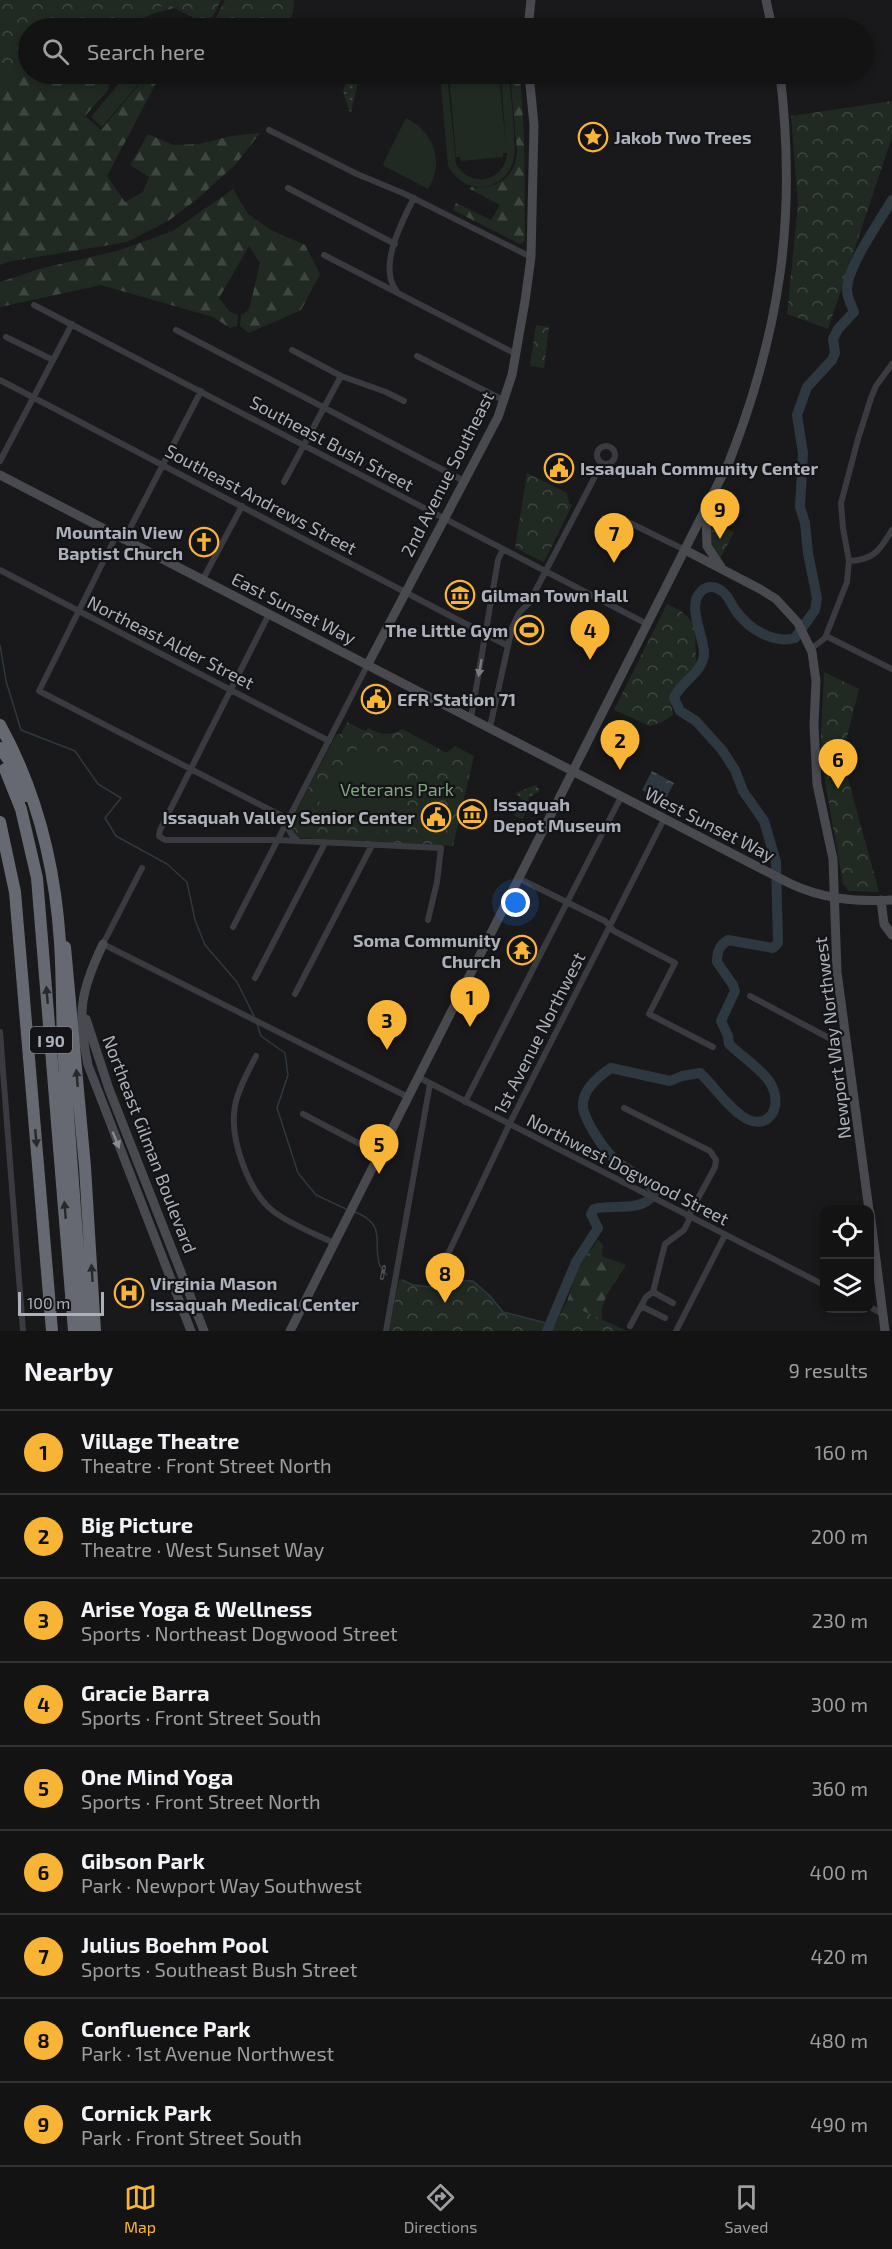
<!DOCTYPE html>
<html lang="en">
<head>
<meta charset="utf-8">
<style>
	body { margin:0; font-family:"Exo 2",sans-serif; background:#1c1c1d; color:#f1f3f6 }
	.controls { position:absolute; right:18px; bottom:18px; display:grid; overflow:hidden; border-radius:12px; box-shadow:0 3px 9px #0003 }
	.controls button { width:54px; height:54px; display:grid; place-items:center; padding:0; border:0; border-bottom:2px solid #323234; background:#131314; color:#f1f3f6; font:30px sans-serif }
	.scale { position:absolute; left:18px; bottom:15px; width:86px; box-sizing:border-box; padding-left:6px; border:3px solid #abb0bb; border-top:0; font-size:16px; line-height:21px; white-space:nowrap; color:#abb0bb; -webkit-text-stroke:4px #141416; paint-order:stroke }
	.you { position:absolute; left:516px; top:903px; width:21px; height:21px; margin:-15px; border:4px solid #fff; border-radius:50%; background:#1a73e8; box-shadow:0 0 0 9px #1a73e833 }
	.badge { display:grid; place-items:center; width:39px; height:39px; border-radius:50%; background:#f7b435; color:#111; font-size:20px; font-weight:700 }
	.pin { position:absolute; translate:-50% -50px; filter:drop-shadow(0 2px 3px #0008) }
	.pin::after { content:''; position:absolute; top:32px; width:21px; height:18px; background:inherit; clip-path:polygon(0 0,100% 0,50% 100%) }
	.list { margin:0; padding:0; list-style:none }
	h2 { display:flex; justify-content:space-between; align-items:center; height:78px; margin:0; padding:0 24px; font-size:26px }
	h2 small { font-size:20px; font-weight:400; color:#9d9ea0 }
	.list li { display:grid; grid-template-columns:39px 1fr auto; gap:18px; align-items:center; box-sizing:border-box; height:84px; padding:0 24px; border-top:2px solid #323234 }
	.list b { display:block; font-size:22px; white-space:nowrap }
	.list p { margin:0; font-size:20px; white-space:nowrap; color:#9d9ea0 }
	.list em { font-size:20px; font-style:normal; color:#9d9ea0 }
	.icon { flex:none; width:33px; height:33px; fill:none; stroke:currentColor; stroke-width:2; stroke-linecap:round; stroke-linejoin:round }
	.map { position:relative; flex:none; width:892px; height:1331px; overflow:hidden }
	.search { position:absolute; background:#131314; box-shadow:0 3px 9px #0003; left:18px; right:18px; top:18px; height:66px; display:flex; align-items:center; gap:15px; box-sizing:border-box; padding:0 21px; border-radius:33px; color:#9d9ea0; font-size:22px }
	.sheet { height:834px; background:#131314 }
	nav { display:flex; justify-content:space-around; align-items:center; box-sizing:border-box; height:84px; border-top:2px solid #323234; background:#131314; font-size:16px; color:#9d9ea0 }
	nav a { display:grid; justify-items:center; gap:3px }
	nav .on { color:#f7b435 }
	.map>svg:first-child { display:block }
</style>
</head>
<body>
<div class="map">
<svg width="892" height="1331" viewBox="0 0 892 1331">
	<defs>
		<pattern id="grass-dots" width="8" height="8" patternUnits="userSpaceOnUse" patternTransform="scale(1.5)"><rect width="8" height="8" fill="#202a22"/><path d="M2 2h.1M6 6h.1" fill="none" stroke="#3e4640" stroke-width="1.8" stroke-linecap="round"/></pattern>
		<pattern id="forest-firs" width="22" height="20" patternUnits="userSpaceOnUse" patternTransform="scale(1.5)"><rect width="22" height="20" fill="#202a22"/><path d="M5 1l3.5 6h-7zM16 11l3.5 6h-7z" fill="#3e4640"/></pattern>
		<pattern id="park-crowns" width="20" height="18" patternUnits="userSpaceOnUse" patternTransform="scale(1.5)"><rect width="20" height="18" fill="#202a22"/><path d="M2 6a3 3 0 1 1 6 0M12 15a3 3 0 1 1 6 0" fill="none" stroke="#3e4640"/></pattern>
		<pattern id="water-ripples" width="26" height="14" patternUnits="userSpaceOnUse" patternTransform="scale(1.5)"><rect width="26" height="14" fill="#2e3840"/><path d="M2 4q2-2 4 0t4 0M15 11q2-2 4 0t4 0" fill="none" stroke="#4a525a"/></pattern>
	</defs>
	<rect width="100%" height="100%" fill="#19191b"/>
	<path fill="url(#grass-dots)" d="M349,74H360L351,112L349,111L343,91Z
		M536,785L540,791L528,798L532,806L528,814L525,813L523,819L514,816L521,798L515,793Z"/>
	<path fill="url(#forest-firs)" d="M0,0H221L207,28H199L208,8L195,2L152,14L121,28H28V74H112L108,90L85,116L101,130L148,74H161L107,176L125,202L143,192L149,177L130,165L148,134L173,145L199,144L231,136L260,133L235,165L196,200L168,221L127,242L7,262L0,265Z
		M510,74H520L524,134L525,241L520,244L453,210L456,203L491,220L500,205L470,189L471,187C496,190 517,177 517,150Z
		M233,189L248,214L271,230L305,245L320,274L301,310L249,333L240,326L241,315L249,310L260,263L249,246L219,298L230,312L238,315L237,326L230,328L213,317L101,285L0,307V282L43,268L117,251L173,231Z
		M598,1240L603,1245L602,1256L626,1265C615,1284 599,1299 602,1321L564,1312L577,1269Z"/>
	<path fill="url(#park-crowns)" d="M0,0H221L208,25L166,4L109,28H28V64L0,77Z
		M225,0H294L293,12L287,28H211Z
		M892,101V137L828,329L787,314L798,204L791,116Z
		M536,325L549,327L544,368L530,366Z
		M527,473L567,493L569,503L572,505L544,562L515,548Z
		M711,521L734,532L720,559L710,542Z
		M667,604L681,611L695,624L696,663L673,690L670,698L673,715L662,722L650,726L614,710Z
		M824,672L859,689L842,757L879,892L849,891L843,884L823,770L821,736Z
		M347,722L365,731L368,728C380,734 389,737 402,729L445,752H448L455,746L474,756L453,846L335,842L300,838L294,835L290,823L336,735L341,734Z
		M399,1279L413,1285L431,1287L452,1280L473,1281L490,1296L503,1312L550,1324L547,1331H389Z
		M566,1303L627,1331H552Z"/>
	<path fill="#202a22" d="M117,74H147L102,127L91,117L121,81Z
		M440,74H447L456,164C470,189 505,182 507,153H503V157L461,161L460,157H456L449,74H499L506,148L501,74H509C510,94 518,145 513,162C509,176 496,186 482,187C467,188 456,179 448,166Z
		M406,118C434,132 445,162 428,189L384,166L383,164Z
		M359,749C390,752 419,776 403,809C398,820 392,827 381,833L353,820L345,826L320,812L318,807L327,780L338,779L351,751Z"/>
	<path fill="url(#water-ripples)" d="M652,771L674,783L664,802L642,790Z"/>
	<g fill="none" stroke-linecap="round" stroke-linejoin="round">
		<path stroke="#2e3840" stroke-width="1.5" d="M0,645L6,681L21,730L75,751L98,784L121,798L105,818L116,836L167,864L187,882L195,920L205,945L237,982L254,1016
			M257,1024L261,1036L285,1053L288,1075L277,1108L298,1173L316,1195L346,1209
			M353,1211C387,1225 373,1237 379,1263C380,1267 384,1271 387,1275
			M402,1280L413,1285L431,1287L452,1280L473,1281L490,1296L503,1312L550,1324"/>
		<path stroke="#2e3840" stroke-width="10" d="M547,1331L576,1262L598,1228L591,1214L594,1209C612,1204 642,1213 654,1194C653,1181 623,1168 614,1159C603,1148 586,1123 583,1108C581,1091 599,1076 611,1068L670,1081L682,1076L700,1073C715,1087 726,1105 742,1116C767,1134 786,1107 769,1081C761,1069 740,1055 729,1044L728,1036L721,1021L735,991L733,985L717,962C717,952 719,946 728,940L773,948L778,943L776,862L764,821L743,791L735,770L722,750L696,721L680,711L674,698C680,682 704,672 704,653C704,638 688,607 699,594C705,585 715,585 723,592C729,597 731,604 736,611C749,629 773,644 795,638L815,610L817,598L808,553L805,523L800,507L803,453L797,415L807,387L832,360L835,353L833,339L838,329L854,312C851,304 847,298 847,289C848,266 879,222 892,200"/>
		<path stroke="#3a3b40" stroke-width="6" d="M269,130L357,174L405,194L531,257
			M288,188L395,244
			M324,255L516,354
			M396,290C378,267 402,221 414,198
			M34,305L647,624
			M176,330L464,481
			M6,337L53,360
			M292,350L341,376L386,392L404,401
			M417,356L505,401
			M0,380L508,646
			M597 455a9 9 0 1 1 18 0a9 9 0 1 1-18 0Z
			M0,461L72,324
			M284,482L341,376
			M626,521L685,550
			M117,534L39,691L288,819
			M125,538L201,391
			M849,561C874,560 880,550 892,530
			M0,570L329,741
			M203,579L242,506
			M269,614L160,830L159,836L165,840H278L441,848L437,882L428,920
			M826,636L892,669
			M811,649L825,638L847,582L849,561L843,528L841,503L858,439L871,398L876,386L892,364
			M471,718L498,560L503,549
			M490,727L512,628L519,613L529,603L602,463
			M286,823L291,834L298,841
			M142,868L103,944L408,1097
			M518,878L605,921L614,931L675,963L649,1014L713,1047
			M233,927L368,664
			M255,978L325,843
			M295,994L372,845
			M750,996L829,1038L847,1043
			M0,1032L23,1331
			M256,1056C248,1072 238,1089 235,1106C229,1138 248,1191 273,1211C291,1225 314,1233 334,1243
			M418,1077L824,1285
			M465,1102L621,797
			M624,1108L710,1151L716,1160L715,1167L688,1217
			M303,1114L379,1154
			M439,1257L448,1254L509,1125L664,819
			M653,1292L673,1303
			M641,1306L665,1318
			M870,1307L883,1314
			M630,1326L646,1297L653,1292L665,1244L684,1230L690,1218
			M386,1331L430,1084
			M676,1331L725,1235"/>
		<path stroke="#484a50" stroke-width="9" d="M766,0L772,28
			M528,28L531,0
			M0,475L789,883C822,899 856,902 892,900
			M706,513L707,546L721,567
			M685,550L760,589L776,599L798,623L812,652L816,681L814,725L817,784L833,859L837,972L869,1210
			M368,664L498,417L512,375L525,301L531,257L534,125L529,74
			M881,900L884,924L892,935
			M103,944C80,992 77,1013 88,1065L191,1331
			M86,1019L109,1089L204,1331
			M870,1212L885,1331
			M290,1331L729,462C781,329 797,215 780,74"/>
		<path stroke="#666971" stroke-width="12" d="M0,748L13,766L26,796
			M5,769L21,809L37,878L74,1331
			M0,822L15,892L52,1331
			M65,947L85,1167L95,1331
			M65,1074L84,1331"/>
		<g stroke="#4d4f55" stroke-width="4">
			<path id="rail" d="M382,1278L384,1267"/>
		</g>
		<use href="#rail" stroke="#141416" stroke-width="1.5" stroke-dasharray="4.5" stroke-linecap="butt"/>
		<path stroke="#666971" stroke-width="12" d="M0,725C37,792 55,866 60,942C63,986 61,1030 65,1074"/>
	</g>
	<defs><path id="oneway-solid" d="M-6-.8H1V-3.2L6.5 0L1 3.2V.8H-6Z" transform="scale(1.5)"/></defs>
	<use fill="#787b84" href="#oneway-solid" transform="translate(480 668) rotate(100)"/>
	<g fill="#28292d">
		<use href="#oneway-solid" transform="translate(47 995) rotate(-95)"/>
		<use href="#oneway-solid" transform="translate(77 1078) rotate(-95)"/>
		<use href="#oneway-solid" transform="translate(36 1138) rotate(85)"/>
		<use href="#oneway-solid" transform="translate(65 1210) rotate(-95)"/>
		<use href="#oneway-solid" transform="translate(92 1273) rotate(-94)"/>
	</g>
	<use fill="#888c96" href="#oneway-solid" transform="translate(116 1140) rotate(68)"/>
	<defs>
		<g id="sight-ring" transform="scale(1.5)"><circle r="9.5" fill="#141416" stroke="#f7b435" stroke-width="1.5"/><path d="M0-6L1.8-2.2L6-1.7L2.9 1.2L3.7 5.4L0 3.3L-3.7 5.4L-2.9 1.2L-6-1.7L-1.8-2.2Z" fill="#f7b435"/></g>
		<g id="civic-ring" transform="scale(1.5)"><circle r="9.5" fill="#141416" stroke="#f7b435" stroke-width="1.5"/><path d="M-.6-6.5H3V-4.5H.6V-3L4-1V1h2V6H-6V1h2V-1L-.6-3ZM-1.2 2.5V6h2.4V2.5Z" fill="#f7b435"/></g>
		<g id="church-ring" transform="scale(1.5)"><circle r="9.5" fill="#141416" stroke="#f7b435" stroke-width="1.5"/><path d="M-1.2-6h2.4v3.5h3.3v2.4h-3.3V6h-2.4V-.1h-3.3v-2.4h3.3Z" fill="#f7b435"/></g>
		<g id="museum-ring" transform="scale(1.5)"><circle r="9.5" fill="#141416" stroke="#f7b435" stroke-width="1.5"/><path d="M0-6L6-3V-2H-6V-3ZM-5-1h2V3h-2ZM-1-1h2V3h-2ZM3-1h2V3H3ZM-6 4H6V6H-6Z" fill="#f7b435"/></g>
		<g id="stadium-ring" transform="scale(1.5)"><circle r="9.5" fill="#141416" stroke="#f7b435" stroke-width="1.5"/><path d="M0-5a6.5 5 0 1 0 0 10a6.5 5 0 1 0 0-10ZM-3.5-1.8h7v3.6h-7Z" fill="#f7b435"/></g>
		<g id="temple-ring" transform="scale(1.5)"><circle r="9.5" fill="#141416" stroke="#f7b435" stroke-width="1.5"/><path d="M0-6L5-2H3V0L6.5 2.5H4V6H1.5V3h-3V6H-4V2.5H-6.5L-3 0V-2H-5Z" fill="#f7b435"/></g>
		<g id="hospital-ring" transform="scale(1.5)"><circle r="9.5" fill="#141416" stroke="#f7b435" stroke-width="1.5"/><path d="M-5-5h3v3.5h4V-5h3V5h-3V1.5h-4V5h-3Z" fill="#f7b435"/></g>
	</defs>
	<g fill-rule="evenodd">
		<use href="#sight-ring" x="593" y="137"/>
		<use href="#civic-ring" x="559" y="468"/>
		<use href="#church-ring" x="204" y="542"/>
		<use href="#museum-ring" x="460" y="595"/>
		<use href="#stadium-ring" x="529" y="630"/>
		<use href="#civic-ring" x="376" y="699"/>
		<use href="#museum-ring" x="472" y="814"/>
		<use href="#civic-ring" x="436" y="817"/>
		<use href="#temple-ring" x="522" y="950"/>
		<use href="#hospital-ring" x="129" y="1293"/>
	</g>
	<g text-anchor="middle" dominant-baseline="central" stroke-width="4.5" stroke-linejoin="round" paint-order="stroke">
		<rect fill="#141416" stroke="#7e818a" stroke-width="1.5" x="30" y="1027" width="42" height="26" rx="4.5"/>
		<g font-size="16" font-weight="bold" fill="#abb0bb">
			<text x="51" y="1040">I 90</text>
		</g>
		<g font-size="18" font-weight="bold" fill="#abb0bb" stroke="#141416" text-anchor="start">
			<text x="614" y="137">Jakob Two Trees</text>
			<text x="580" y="468">Issaquah Community Center</text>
			<text x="183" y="532" text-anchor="end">Mountain View<tspan x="183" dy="21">Baptist Church</tspan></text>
			<text x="481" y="595">Gilman Town Hall</text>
			<text x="508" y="630" text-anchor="end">The Little Gym</text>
			<text x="397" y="699">EFR Station 71</text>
			<text x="493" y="804">Issaquah<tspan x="493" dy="21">Depot Museum</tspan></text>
			<text x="415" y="817" text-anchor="end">Issaquah Valley Senior Center</text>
			<text x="501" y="940" text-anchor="end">Soma Community<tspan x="501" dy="21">Church</tspan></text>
			<text x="150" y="1283">Virginia Mason<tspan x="150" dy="21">Issaquah Medical Center</tspan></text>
		</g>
		<g font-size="18" fill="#abb0bb" stroke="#141416">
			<text transform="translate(332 443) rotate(28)">Southeast Bush Street</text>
			<text transform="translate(447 474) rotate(-63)">2nd Avenue Southeast</text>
			<text transform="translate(261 499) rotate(28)">Southeast Andrews Street</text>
			<text transform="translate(294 608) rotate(27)">East Sunset Way</text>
			<text transform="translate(171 642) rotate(27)">Northeast Alder Street</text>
			<text transform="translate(710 824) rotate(27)">West Sunset Way</text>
			<text transform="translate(539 1033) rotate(-63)">1st Avenue Northwest</text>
			<text transform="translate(832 1038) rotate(-97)">Newport Way Northwest</text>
			<text transform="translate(150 1144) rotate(69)">Northeast Gilman Boulevard</text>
			<text transform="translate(628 1169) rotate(27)">Northwest Dogwood Street</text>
		</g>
		<g font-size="18" fill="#82a683" stroke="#141416">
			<text x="397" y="789">Veterans Park</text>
		</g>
	</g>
</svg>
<div class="controls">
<button><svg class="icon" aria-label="locate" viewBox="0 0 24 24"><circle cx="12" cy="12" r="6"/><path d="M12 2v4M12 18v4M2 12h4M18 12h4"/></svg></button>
<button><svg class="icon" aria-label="layers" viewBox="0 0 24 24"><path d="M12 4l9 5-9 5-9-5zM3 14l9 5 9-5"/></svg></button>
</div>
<div class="scale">100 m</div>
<div class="you"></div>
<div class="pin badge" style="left:470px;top:1027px">1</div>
<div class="pin badge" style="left:620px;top:770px">2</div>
<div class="pin badge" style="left:387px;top:1050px">3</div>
<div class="pin badge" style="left:590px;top:660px">4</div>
<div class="pin badge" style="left:379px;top:1174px">5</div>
<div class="pin badge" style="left:838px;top:789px">6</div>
<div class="pin badge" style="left:614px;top:563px">7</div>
<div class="pin badge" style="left:445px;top:1303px">8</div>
<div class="pin badge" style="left:720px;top:539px">9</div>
<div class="search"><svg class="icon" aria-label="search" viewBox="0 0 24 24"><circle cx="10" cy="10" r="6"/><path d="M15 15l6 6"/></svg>Search here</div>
</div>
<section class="sheet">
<h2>Nearby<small>9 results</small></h2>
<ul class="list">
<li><span class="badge">1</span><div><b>Village Theatre</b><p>Theatre · Front Street North</p></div><em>160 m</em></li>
<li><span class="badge">2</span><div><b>Big Picture</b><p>Theatre · West Sunset Way</p></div><em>200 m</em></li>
<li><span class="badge">3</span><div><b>Arise Yoga &amp; Wellness</b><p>Sports · Northeast Dogwood Street</p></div><em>230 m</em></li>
<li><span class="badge">4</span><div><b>Gracie Barra</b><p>Sports · Front Street South</p></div><em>300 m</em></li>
<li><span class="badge">5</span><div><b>One Mind Yoga</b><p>Sports · Front Street North</p></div><em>360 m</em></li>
<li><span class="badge">6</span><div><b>Gibson Park</b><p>Park · Newport Way Southwest</p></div><em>400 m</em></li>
<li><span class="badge">7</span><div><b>Julius Boehm Pool</b><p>Sports · Southeast Bush Street</p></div><em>420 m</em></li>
<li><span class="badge">8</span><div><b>Confluence Park</b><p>Park · 1st Avenue Northwest</p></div><em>480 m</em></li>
<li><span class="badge">9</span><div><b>Cornick Park</b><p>Park · Front Street South</p></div><em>490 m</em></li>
</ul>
</section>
<nav>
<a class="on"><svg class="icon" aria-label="map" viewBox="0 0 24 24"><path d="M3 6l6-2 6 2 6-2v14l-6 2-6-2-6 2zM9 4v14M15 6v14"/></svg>Map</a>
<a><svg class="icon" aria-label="directions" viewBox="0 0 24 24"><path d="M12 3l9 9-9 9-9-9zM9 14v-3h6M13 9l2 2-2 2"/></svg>Directions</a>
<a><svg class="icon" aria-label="saved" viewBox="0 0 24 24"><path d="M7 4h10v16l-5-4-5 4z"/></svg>Saved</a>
</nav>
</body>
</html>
